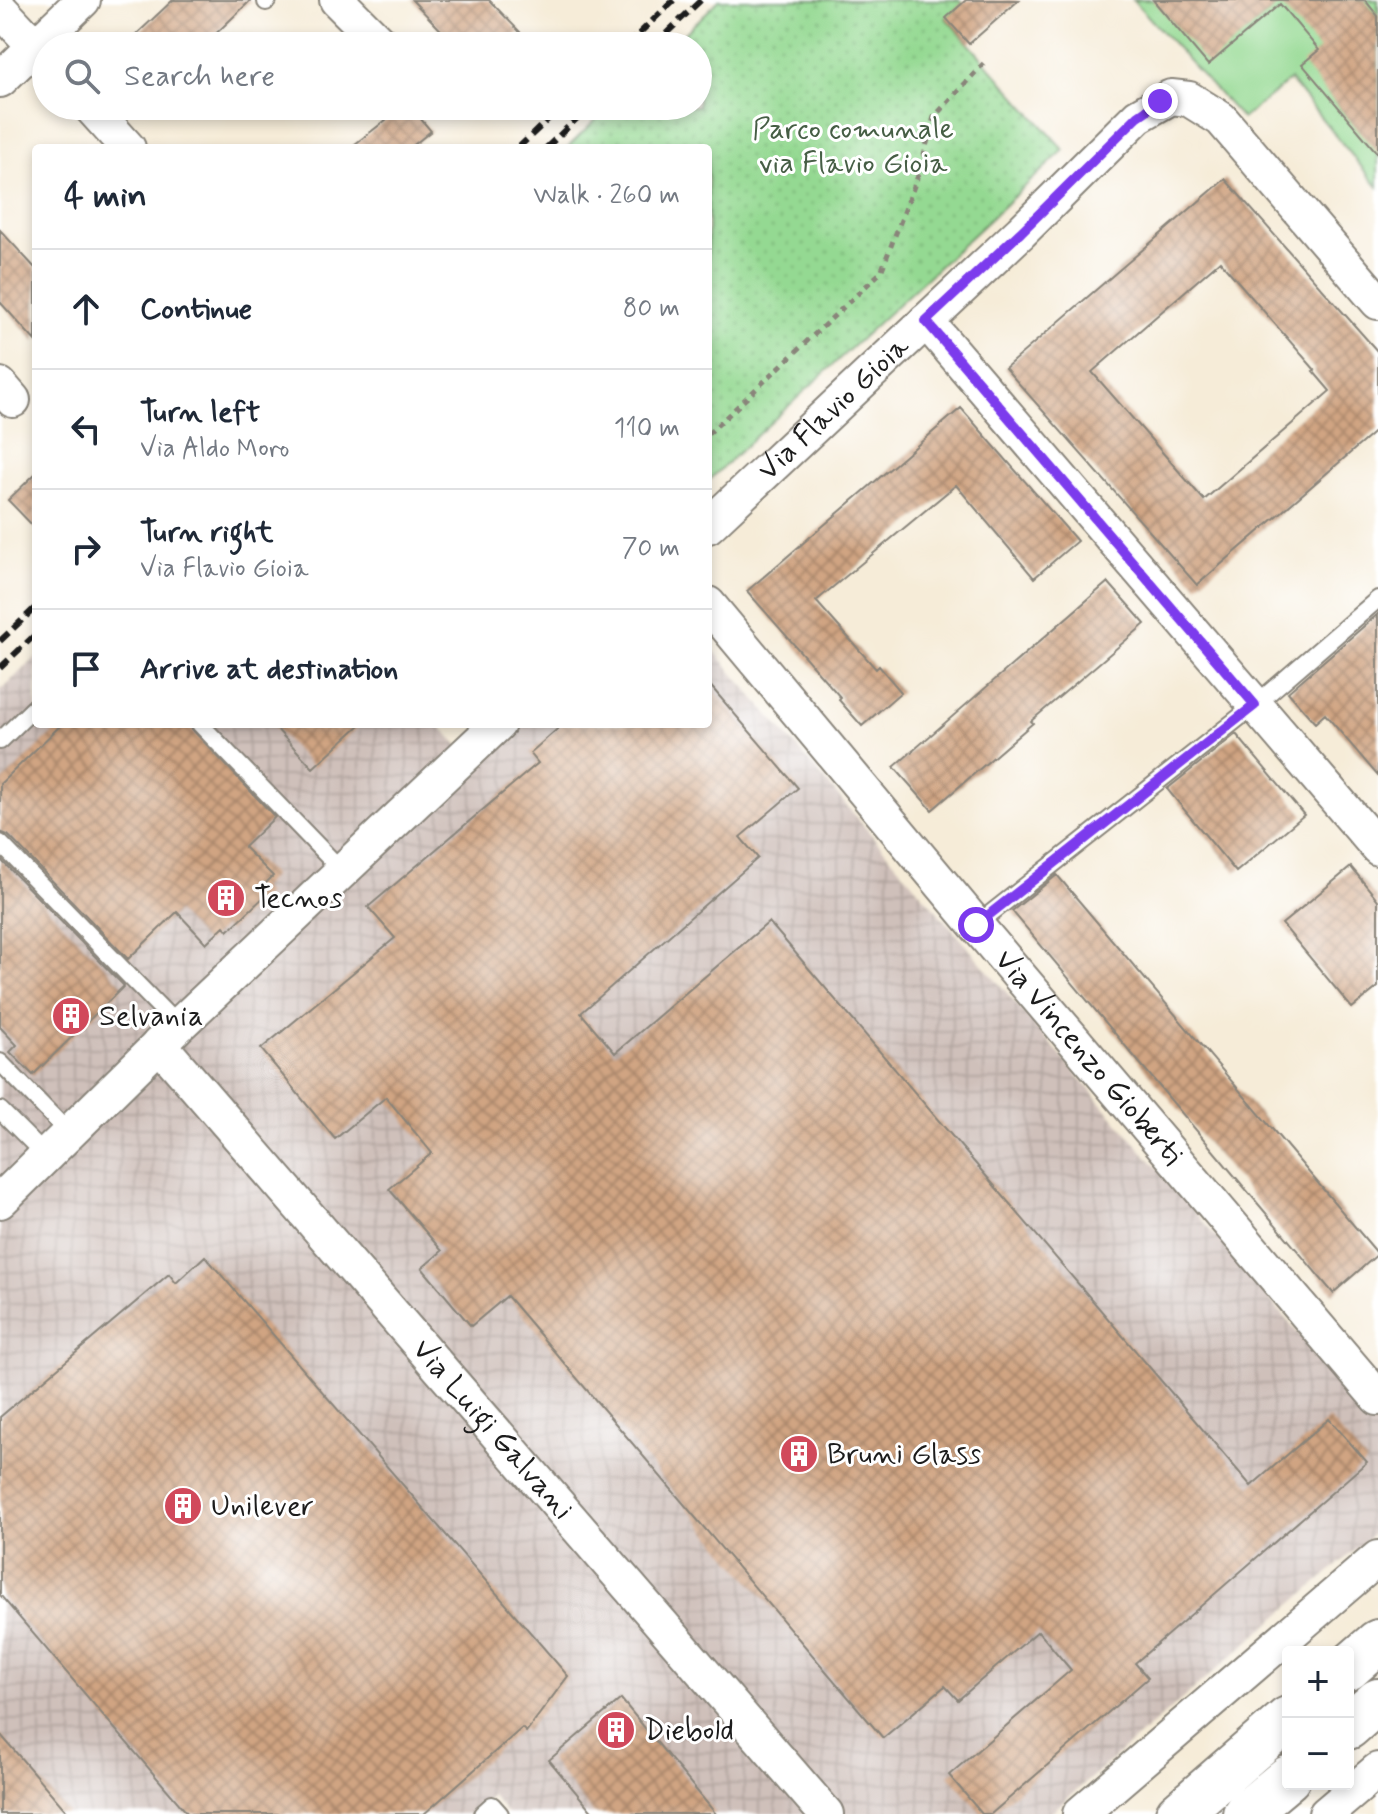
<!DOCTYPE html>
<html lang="en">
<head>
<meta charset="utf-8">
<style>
	body { margin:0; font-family:Mynerve,sans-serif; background:#f2f2f3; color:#1f2937 }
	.controls { position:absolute; right:24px; bottom:24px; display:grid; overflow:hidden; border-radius:8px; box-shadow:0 4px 12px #0003 }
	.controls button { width:72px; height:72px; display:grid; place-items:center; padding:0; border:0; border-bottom:2px solid #e0e1e3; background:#fff; color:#1f2937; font:40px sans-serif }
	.stop { position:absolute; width:24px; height:24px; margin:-18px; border:6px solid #7c3aed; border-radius:50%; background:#fff }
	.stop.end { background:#7c3aed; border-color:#fff; box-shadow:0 2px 8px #0008 }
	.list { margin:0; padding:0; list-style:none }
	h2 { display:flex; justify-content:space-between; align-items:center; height:104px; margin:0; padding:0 32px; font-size:34px }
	h2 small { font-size:26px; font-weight:400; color:#747a83 }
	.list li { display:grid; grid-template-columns:52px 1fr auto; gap:24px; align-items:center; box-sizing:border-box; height:120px; padding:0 32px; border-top:2px solid #e0e1e3 }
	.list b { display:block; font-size:30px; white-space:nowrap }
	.list p { margin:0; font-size:26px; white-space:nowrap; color:#747a83 }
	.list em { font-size:26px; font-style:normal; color:#747a83 }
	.icon { flex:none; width:44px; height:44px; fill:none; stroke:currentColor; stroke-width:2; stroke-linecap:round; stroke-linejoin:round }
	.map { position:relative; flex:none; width:1378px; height:1814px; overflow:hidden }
	.search { position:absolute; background:#fff; box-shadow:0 4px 12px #0003; left:32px; top:32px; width:680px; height:88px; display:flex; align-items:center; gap:20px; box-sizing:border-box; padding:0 28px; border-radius:44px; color:#747a83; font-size:30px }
	.panel { position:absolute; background:#fff; box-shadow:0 4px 12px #0003; left:32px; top:144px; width:680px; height:584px; border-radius:8px }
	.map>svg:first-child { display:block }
</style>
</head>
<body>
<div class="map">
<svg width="1378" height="1814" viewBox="0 0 1378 1814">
	<defs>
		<pattern id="industrial-grid" width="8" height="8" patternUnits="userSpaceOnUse" patternTransform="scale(2)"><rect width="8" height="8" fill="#cfc0ba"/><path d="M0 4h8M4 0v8" fill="none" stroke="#b1a49f"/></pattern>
		<pattern id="park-dots" width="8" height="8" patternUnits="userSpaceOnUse" patternTransform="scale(2)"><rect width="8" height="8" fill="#94d992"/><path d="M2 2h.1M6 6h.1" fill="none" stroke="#7fba7d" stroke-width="1.8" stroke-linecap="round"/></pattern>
		<pattern id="building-cross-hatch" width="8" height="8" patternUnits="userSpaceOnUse" patternTransform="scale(2)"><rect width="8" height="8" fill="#d0a482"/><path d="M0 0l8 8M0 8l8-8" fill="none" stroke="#a8856a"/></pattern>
	</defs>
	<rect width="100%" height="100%" fill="#fff"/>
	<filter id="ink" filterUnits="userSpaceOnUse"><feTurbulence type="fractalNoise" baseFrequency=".0125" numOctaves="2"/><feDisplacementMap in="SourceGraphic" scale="16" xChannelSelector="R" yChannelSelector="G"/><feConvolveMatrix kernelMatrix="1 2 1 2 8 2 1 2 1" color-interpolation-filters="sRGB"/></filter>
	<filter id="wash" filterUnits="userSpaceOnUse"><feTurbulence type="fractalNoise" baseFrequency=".006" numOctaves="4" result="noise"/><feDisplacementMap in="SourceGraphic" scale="32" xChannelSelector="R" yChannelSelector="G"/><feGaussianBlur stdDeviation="1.8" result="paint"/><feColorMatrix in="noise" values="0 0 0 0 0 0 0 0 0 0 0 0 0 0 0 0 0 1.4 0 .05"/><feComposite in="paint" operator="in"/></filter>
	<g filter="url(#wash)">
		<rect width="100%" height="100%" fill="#f6ecd8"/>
		<path fill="url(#industrial-grid)" d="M708,644L1378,1426V1530L1049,1814H507L492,1795L469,1814H0V691L36,657V724H438L480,767L526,724H708Z"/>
		<path fill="url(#park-dots)" stroke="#587a57" stroke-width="2" d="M719,0H959L963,3L946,18L1064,150L708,481V148H567L610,106H698V46H672Z"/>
		<path fill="#94d992" stroke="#587a57" stroke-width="2" d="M1133,0H1378V187L1290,80L1242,119Z"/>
		<g id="blocks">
			<path fill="url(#building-cross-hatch)" fill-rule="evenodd" d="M173,0H251L203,46H124Z
				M412,0H489L520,32L506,46H456Z
				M966,0H1019L969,44L946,18Z
				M1153,0H1365L1378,16V154L1302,64L1319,50L1280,4L1208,65Z
				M404,106H410L431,131L410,148H350Z
				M1225,179L1378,352V429L1197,585L1005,368ZM1220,261L1315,370L1313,371L1330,391L1204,500L1092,372Z
				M0,230L36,269V342L0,302Z
				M961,408L1077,541L1034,578L956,485L816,601L876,669L879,666L901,692L862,726L839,700L841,698L747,591Z
				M36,473V529L8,500Z
				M1108,582L1145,624L1031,721L1033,723L932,810L894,767Z
				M1378,614V776L1325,714L1315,723L1288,692Z
				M708,683L798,788L740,837L758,858L581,1013L615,1053L769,922L1251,1486L1329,1419L1367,1462L1135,1663L1148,1678L991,1814H982L949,1775L1071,1670L1038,1631L958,1700L945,1686L883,1738L507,1296L471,1326L422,1268L442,1251L389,1189L432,1153L386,1097L335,1139L261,1049L395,938L368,907L538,763L530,753L563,724H708Z
				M62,724H187L275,817L244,847L273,876L261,888L267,894L228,931L224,926L206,943L177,912L128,959L8,835L0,832V784Z
				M272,724H361L313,768Z
				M1236,734L1304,815L1236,872L1167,789Z
				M0,859L124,986L33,1075L10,1052L17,1045L0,1027Z
				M1351,867L1378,900V987L1352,1008L1282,924Z
				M1057,875L1378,1254L1333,1293L1012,911Z
				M205,1256L568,1676L526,1732L522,1728L424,1814H188L0,1595V1417L169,1274L176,1283Z
				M621,1699L716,1814H594L549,1760Z
				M0,1734L69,1814H0Z"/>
		</g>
	</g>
	<g filter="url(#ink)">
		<use href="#blocks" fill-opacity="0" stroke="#89847a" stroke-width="2"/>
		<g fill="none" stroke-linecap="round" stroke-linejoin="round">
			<g stroke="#89847a" stroke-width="20">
				<path id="lane" d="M266,2L268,0
					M200,724L342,871
					M0,741L36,706
					M0,843L178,1026
					M976,925L1255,705L1378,599
					M0,1062L69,1133
					M0,1110L45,1155
					M482,1814L492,1805L500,1814"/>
			</g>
			<g stroke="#89847a" stroke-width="38">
				<g id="street">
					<path d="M337,0L383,46"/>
					<path d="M0,9L46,58"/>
					<path d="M0,80L83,0"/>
					<path d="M90,106L128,148"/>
					<path d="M926,321L1378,848"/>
					<path d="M0,385L13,400"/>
					<path id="s1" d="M708,526L1021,232L1138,116L1171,97L1189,99L1221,119L1378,302"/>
					<path id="s2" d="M708,604L976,925L1378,1398"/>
					<path id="s3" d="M159,1044L826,1814"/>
					<path d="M0,1201L178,1026L498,724"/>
					<path d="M1080,1814L1378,1558"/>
					<path d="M1326,1814L1378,1770"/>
				</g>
			</g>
			<g stroke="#89847a" stroke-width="48">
				<path id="primary" d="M1348,1668L1378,1642
					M1348,1727L1378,1701
					M1178,1814L1288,1719
					M1245,1814L1288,1778"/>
			</g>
			<path stroke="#89847a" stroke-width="5" stroke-dasharray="6 6" stroke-linecap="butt" d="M708,434L881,272L919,173L934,117L985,62"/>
			<use href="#lane" stroke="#fff" stroke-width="16"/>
			<use href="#street" stroke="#fff" stroke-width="34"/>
			<use href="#primary" stroke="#fff" stroke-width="44"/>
			<path stroke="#1c1c1c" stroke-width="6" stroke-dasharray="12 6" stroke-linecap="butt" d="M626,46L674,0
				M653,46L701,0
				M518,148L562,106
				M546,148L590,106
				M0,641L36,607
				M0,668L36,634"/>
		</g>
	</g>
	<g fill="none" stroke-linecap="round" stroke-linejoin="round" filter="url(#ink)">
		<path stroke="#7c3aed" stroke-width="10" d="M976,925L1255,705L926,321L1021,232L1138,116L1160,101"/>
	</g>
	<defs>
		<g id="building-disc" transform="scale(2)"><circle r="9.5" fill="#d1495b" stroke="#fff"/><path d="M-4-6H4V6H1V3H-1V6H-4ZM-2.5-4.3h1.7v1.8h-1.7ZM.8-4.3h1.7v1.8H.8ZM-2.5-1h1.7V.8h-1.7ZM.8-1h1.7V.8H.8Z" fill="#fff"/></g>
	</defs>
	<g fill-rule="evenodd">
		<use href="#building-disc" x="226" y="898"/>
		<use href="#building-disc" x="71" y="1016"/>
		<use href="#building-disc" x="799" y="1454"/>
		<use href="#building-disc" x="183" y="1506"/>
		<use href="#building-disc" x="616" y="1730"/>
	</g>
	<g text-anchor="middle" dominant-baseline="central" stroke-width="6" stroke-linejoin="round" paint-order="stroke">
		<g font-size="30" fill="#465e45" stroke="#fff">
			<text x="853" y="129">Parco comunale<tspan x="853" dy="34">via Flavio Gioia</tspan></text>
		</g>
		<g font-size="30" fill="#1c1c1c" stroke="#fff">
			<text stroke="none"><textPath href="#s1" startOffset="172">Via Flavio Gioia</textPath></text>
			<text stroke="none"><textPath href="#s2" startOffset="592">Via Vincenzo Gioberti</textPath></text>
			<text stroke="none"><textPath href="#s3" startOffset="510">Via Luigi Galvani</textPath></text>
		</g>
		<g font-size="30" fill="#1c1c1c" stroke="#fff" text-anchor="start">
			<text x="254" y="898">Tecnos</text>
			<text x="99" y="1016">Selvania</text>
			<text x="827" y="1454">Bruni Glass</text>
			<text x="211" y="1506">Unilever</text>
			<text x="644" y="1730">Diebold</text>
		</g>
	</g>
</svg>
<div class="controls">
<button>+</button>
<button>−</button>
</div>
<div class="stop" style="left:976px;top:925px"></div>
<div class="stop end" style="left:1160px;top:101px"></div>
<div class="search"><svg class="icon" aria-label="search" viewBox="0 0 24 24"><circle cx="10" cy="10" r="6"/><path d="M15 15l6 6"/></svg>Search here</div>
<section class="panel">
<h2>4 min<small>Walk · 260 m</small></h2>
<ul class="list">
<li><svg class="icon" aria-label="ahead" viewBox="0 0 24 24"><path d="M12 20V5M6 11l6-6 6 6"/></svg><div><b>Continue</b></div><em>80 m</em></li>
<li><svg class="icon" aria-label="left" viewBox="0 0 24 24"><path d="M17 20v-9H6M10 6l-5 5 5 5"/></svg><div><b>Turn left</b><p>Via Aldo Moro</p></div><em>110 m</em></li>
<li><svg class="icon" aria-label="right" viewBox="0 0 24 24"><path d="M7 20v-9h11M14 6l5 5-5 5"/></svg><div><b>Turn right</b><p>Via Flavio Gioia</p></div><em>70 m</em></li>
<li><svg class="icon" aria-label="arrive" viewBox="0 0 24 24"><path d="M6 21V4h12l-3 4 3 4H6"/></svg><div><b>Arrive at destination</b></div></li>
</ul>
</section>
</div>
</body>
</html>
